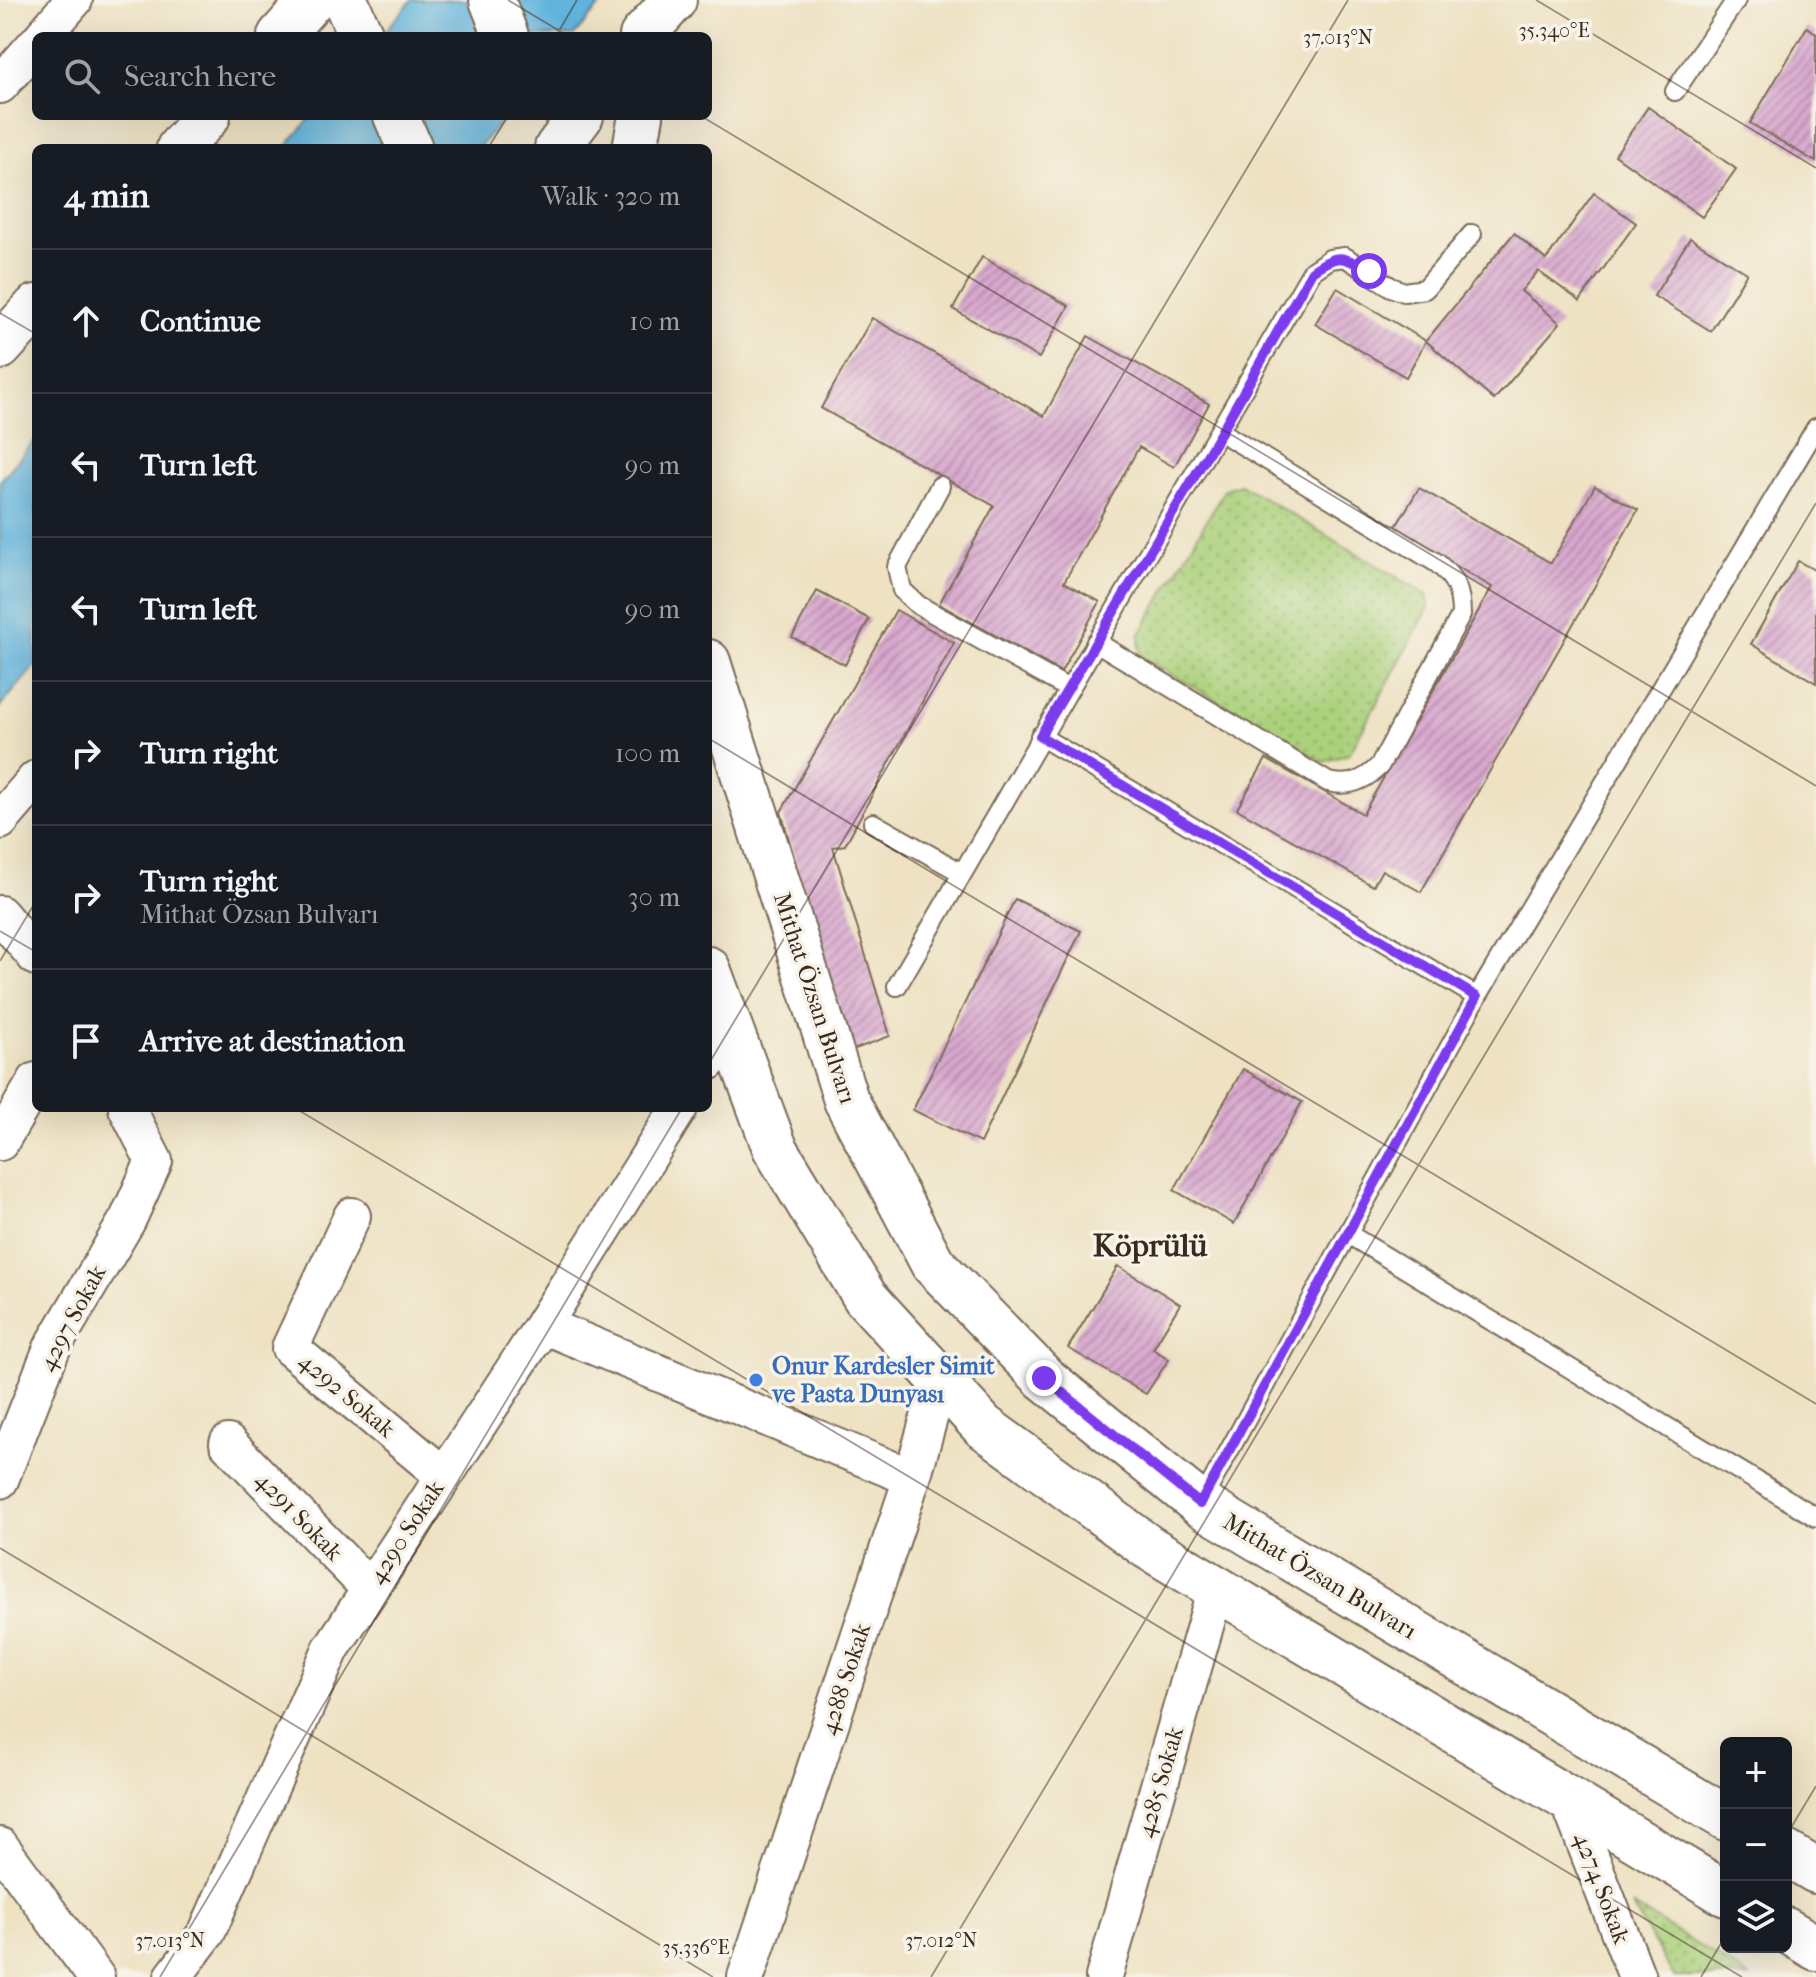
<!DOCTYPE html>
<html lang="en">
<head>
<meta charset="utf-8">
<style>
	body { margin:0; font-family:"IM FELL French Canon",serif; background:#242831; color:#f1f3f6 }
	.controls { position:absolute; right:24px; bottom:24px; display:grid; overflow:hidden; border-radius:12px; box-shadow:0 8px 32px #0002 }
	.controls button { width:72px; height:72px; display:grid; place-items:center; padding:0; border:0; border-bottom:2px solid #363941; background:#171b24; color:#f1f3f6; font:40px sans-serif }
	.stop { position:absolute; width:24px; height:24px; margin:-18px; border:6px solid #7c3aed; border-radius:50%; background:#fff }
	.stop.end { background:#7c3aed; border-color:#fff; box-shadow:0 2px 8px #0008 }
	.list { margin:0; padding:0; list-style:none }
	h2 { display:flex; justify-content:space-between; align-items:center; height:104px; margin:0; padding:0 32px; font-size:34px }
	h2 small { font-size:26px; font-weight:400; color:#9ea1a6 }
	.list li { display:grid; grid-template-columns:52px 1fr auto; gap:24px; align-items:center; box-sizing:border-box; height:144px; padding:0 32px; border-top:2px solid #363941 }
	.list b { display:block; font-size:30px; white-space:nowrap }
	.list p { margin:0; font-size:26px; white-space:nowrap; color:#9ea1a6 }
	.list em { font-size:26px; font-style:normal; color:#9ea1a6 }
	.icon { flex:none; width:44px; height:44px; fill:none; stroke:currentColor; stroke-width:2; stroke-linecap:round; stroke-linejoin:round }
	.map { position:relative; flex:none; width:1816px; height:1977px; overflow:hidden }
	.search { position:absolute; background:#171b24; box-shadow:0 8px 32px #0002; left:32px; top:32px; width:680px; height:88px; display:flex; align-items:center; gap:20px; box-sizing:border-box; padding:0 28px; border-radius:12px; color:#9ea1a6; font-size:30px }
	.panel { position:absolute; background:#171b24; box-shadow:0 8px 32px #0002; left:32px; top:144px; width:680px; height:968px; border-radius:12px }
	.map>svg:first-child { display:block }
</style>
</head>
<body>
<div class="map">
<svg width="1816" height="1977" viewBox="0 0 1816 1977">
	<defs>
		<pattern id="grass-dots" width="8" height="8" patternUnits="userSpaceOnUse" patternTransform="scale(2)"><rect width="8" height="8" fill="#abd17b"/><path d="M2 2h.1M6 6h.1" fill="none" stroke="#8caa64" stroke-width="1.8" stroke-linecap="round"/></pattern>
		<pattern id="building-hatch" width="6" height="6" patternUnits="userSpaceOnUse" patternTransform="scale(2)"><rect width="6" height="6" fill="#d8a7ce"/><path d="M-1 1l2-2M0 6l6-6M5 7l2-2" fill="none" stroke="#b088a7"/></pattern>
	</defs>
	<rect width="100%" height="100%" fill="#f7f3e8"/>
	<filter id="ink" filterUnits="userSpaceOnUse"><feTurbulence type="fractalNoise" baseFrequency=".0125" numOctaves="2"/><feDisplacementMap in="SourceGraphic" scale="16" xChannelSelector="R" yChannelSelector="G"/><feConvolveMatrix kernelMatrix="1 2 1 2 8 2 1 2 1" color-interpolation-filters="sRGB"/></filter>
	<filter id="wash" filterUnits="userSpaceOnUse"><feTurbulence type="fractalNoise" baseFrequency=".006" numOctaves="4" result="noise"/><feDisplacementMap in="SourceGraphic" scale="32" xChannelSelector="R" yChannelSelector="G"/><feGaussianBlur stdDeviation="1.8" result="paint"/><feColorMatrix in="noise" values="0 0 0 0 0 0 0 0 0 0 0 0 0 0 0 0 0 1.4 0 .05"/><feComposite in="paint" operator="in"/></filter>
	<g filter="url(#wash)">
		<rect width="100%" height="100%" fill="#eee2c3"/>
		<path fill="url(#grass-dots)" stroke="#737e4c" stroke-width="2" d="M1240,484L1427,595L1429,607L1349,754L1323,762L1142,657L1139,647L1140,634L1225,489Z
			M1632,1905L1750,1977H1674Z"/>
		<path fill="#61b4dd" stroke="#4e6f7e" stroke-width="2" d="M412,0H605L574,36H381Z
			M312,116H506L478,148H285Z
			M36,439V665L0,707V481Z"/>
		<g id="blocks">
			<path fill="url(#building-hatch)" d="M1807,27L1816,33V162L1750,123Z
				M1648,107L1736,169L1702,217L1615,155Z
				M1594,193L1636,223L1580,301L1538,271L1521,291L1560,323L1494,400L1426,341L1406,377L1315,324L1337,288L1426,341L1514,233L1546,260Z
				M1690,238L1747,273L1711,331L1654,296Z
				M982,257L1069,306L1039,358L953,309Z
				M872,318L1044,416L1088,336L1209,404L1174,467L1139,447L1064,582L1100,602L1061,672L939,604L994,506L821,408Z
				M1595,486L1638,510L1421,892L1382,870L1373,886L1237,809L1266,759L1363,814L1492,587L1394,530L1419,488L1551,563Z
				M1798,561L1816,571V683L1751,644Z
				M817,591L869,619L845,665L792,637Z
				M896,610L954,643L845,845L833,847L890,1036L850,1051L781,812Z
				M1015,899L1081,931L980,1143L913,1110Z
				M1243,1069L1302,1102L1234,1224L1174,1190Z
				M1118,1266L1180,1304L1153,1349L1169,1359L1146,1394L1068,1348Z"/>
		</g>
	</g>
	<g filter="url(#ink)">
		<use href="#blocks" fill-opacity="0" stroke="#7a6a58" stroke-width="2"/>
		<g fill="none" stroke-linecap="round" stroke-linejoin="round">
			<g stroke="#7a6a58" stroke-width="22">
				<path id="lane" d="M1675,91L1736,0
					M940,486L897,567L902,590L918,605L1069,689
					M1096,642L1328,782C1349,787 1365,781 1380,765L1461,615C1461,591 1455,578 1437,563L1221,432
					M1040,736L1477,997
					M873,823L962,873
					M897,986L1312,271L1330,259L1345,257L1391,287L1404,292L1425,289L1472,234
					M1348,1234L1816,1517
					M1200,1504L1477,997L1816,428"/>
			</g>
			<g stroke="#7a6a58" stroke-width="40">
				<path id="street" d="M43,36L74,0
					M0,85L36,44
					M0,821L36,779
					M0,914L36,957
					M708,1062L730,1027
					M0,1142L36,1081
					M352,1216L290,1348L443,1475
					M543,1325L912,1478
					M228,1443L370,1589
					M0,1480L52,1348L128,1219L154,1161L127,1108
					M1568,1799L1637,1977
					M0,1846L96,1977
					M173,1977L207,1932L331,1649L543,1325L679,1108
					M746,1977L912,1478L940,1379
					M1104,1977L1216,1588"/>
			</g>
			<g stroke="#7a6a58" stroke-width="48">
				<path id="secondary" d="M280,36L312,0
					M179,148L208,116
					M0,347L36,307"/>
			</g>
			<g stroke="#7a6a58" stroke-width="48">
				<path id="primary" d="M345,0L361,36
					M492,0L506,36
					M642,36L674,0
					M396,116L410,148
					M557,148L581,116
					M635,148L641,116
					M708,662L846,1100L933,1264L1044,1378L1200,1504L1726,1818
					M708,969L775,1148L865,1297L983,1426L1148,1547L1726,1894
					M1786,1853L1816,1871
					M1786,1930L1816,1948"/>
			</g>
			<use href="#lane" stroke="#fff" stroke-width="18"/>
			<use href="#street" stroke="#fff" stroke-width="36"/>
			<use href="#secondary" stroke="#fff" stroke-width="44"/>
			<use href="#primary" stroke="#fff" stroke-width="44"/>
		</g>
	</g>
	<g fill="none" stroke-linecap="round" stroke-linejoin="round" filter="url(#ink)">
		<path stroke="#7c3aed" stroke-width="10" d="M1044,1378L1200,1504L1477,997L1040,736L1221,432L1312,271C1339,252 1343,256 1369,271"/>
	</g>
	<path fill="none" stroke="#3b2a1e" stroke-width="2" stroke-opacity="0.45" d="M508,0L568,36M1536,0L1816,168M556,36L577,0M701,116L1816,786M488,148L508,116M0,313L36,334M708,738L1816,1404M0,931L36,952M0,961L36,901M708,1065L1348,0M295,1108L1742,1977M0,1548L713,1977M1786,1836L1816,1786M160,1977L682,1108M931,1977L1816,503M1701,1977L1726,1935"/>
	<circle fill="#3f7fe0" stroke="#f7f3e8" stroke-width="3" cx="756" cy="1380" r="8"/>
	<g text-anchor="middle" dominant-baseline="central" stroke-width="7" stroke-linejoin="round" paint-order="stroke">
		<g font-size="24" fill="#3b2a1e" stroke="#f7f3e8">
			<text transform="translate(815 998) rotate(72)">Mithat Özsan Bulvarı</text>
			<text transform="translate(72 1318) rotate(-62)">4297 Sokak</text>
			<text transform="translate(347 1395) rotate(40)">4292 Sokak</text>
			<text transform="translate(299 1516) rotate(46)">4291 Sokak</text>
			<text transform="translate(406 1532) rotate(-57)">4290 Sokak</text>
			<text transform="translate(1320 1576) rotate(31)">Mithat Özsan Bulvarı</text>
			<text transform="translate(845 1679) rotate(-72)">4288 Sokak</text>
			<text transform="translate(1160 1782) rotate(-74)">4285 Sokak</text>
			<text transform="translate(1602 1888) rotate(69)">4274 Sokak</text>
		</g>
		<g font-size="24" font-weight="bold" fill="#366cbe" stroke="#f7f3e8" text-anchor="start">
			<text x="772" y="1366">Onur Kardesler Simit<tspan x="772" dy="28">ve Pasta Dunyası</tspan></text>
		</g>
		<g font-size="32" font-weight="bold" fill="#3b2a1e" stroke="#f7f3e8">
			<text x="1150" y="1245">Köprülü</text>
		</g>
	</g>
	<g font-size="20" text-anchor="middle" fill="#3b2a1e" stroke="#f7f3e8" stroke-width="7" stroke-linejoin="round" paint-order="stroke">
		<text x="1554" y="37">35.340°E</text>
		<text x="1338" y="44">37.013°N</text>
		<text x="170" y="1947">37.013°N</text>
		<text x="941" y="1947">37.012°N</text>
		<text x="696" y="1954">35.336°E</text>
	</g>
</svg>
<div class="controls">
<button>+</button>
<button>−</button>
<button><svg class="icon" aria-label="layers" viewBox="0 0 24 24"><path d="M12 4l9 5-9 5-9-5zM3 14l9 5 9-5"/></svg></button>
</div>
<div class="stop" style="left:1369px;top:271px"></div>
<div class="stop end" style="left:1044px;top:1378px"></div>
<div class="search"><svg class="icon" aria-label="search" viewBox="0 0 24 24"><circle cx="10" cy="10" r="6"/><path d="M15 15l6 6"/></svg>Search here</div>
<section class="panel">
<h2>4 min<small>Walk · 320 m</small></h2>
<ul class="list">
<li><svg class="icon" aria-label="ahead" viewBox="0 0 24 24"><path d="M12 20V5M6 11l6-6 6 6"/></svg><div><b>Continue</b></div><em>10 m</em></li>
<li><svg class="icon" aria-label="left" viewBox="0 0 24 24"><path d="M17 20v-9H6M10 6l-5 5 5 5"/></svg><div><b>Turn left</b></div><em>90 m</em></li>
<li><svg class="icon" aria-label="left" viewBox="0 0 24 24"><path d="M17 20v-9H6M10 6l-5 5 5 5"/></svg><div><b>Turn left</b></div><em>90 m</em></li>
<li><svg class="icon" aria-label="right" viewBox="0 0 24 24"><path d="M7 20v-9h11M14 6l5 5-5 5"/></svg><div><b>Turn right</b></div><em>100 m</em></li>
<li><svg class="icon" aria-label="right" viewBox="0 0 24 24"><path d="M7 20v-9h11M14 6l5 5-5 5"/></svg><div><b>Turn right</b><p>Mithat Özsan Bulvarı</p></div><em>30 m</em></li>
<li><svg class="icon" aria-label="arrive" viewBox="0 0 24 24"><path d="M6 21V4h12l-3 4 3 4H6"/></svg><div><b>Arrive at destination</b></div></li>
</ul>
</section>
</div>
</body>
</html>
